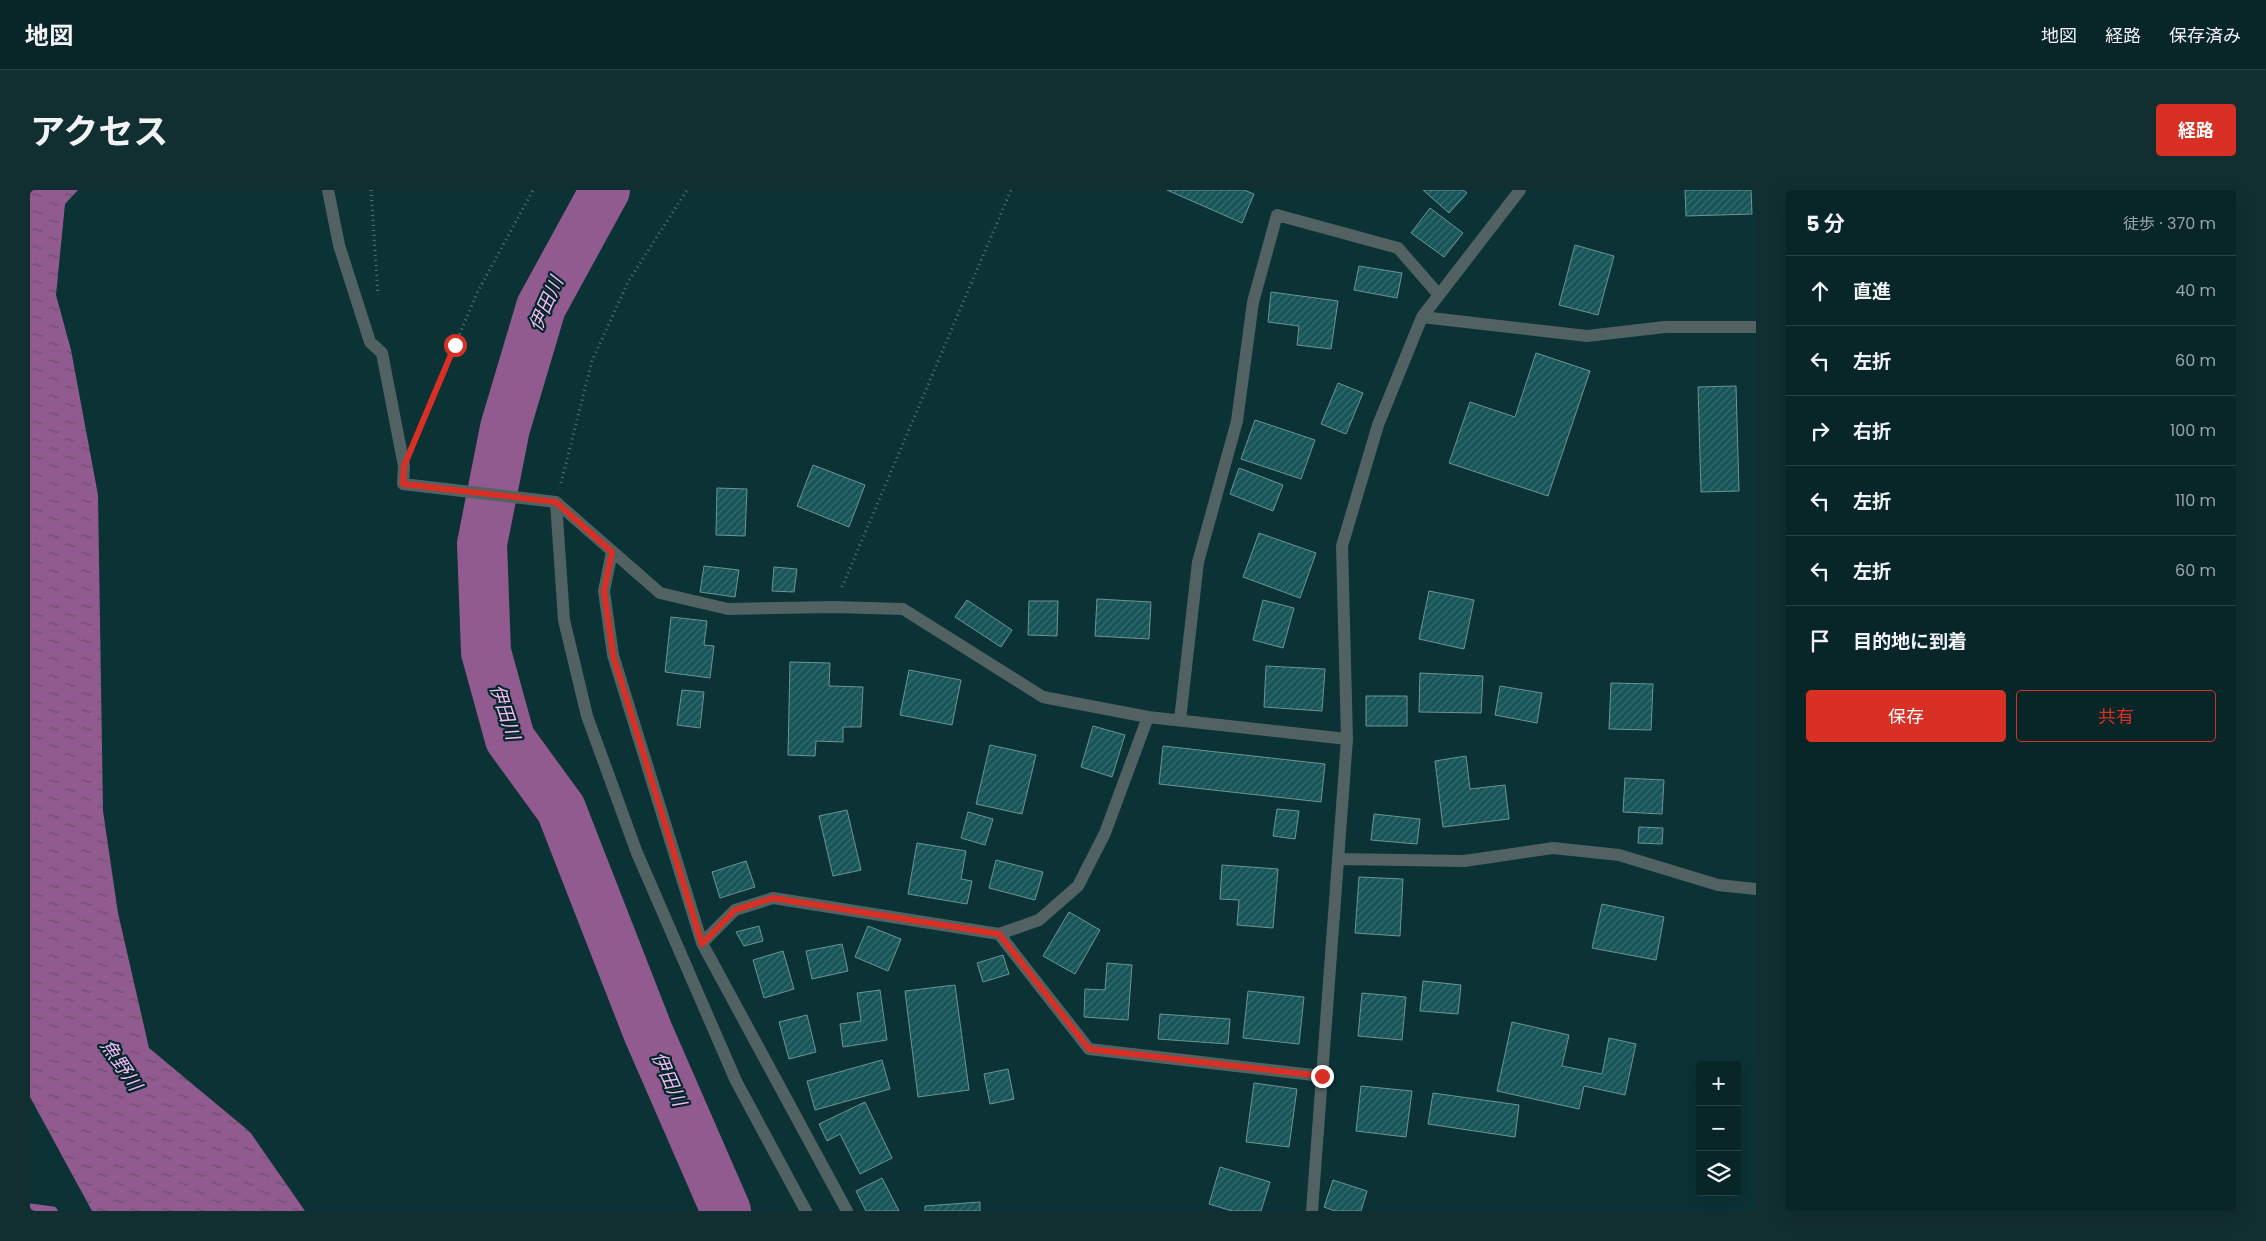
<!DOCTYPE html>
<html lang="ja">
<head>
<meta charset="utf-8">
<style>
	body { margin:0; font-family:Poppins,"Noto Sans JP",sans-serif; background:#112e30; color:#f1f3f6 }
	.controls { position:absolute; right:15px; bottom:15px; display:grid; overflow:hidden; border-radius:5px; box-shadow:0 5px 20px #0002 }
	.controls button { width:45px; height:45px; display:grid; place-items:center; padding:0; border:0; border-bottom:1px solid #294345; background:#082628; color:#f1f3f6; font:25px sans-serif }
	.stop { position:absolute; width:15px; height:15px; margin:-11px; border:4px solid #d93025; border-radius:50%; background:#fff }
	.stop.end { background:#d93025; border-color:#fff; box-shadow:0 1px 5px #0008 }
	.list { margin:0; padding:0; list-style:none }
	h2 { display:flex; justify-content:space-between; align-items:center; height:65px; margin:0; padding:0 20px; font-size:21px }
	h2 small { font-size:16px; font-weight:400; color:#98a5a8 }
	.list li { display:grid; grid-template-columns:32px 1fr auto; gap:15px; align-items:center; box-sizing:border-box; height:70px; padding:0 20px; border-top:1px solid #294345 }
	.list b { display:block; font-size:19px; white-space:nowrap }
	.list em { font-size:16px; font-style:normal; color:#98a5a8 }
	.actions { display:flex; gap:10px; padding:15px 20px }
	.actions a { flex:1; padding:11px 0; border:1px solid #d93025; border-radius:5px; text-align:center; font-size:18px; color:#d93025 }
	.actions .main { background:#d93025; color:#fff }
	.icon { flex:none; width:28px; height:28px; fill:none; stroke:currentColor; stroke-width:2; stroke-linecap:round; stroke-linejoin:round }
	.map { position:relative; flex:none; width:1726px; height:1021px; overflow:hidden; border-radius:5px }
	header { display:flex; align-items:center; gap:30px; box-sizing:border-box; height:70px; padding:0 25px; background:#082628; border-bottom:1px solid #294345 }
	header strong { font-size:24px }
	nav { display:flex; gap:28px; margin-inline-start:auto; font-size:18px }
	.intro { display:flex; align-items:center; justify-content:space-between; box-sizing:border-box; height:120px; padding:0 30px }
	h1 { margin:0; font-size:35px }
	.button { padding:12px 22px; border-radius:5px; background:#d93025; color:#fff; font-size:18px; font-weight:700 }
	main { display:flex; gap:30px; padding:0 30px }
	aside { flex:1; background:#082628; border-radius:5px; box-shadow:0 5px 20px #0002 }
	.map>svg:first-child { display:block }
</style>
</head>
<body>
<header>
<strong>地図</strong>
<nav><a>地図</a><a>経路</a><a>保存済み</a></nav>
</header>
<div class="intro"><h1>アクセス</h1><a class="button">経路</a></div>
<main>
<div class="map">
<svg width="1726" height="1021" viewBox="0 0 1726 1021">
	<defs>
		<pattern id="water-ripples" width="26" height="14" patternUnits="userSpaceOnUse" patternTransform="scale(1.25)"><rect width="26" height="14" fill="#925b8f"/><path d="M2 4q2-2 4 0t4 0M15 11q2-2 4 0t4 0" fill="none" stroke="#6b4f6c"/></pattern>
		<pattern id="building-hatch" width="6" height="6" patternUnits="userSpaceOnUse" patternTransform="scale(1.25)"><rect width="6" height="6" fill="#175559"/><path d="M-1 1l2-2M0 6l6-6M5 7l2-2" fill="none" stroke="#376d70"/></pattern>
	</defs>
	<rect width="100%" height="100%" fill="#0b3235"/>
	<path fill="url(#water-ripples)" d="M0,0H48L35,14L26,105L41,160L68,305L73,621L88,723L119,858L220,942L275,1021H62L0,907Z"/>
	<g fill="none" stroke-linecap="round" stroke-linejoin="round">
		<path stroke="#925b8f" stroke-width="9" d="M0,1018L23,1021"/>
		<path stroke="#925b8f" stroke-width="50" d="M575,0L511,117L475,238L452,354L456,462L480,549L531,619L618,842L696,1021"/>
	</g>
	<path fill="url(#building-hatch)" stroke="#6d9497" d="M1137,0H1214L1224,4L1212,33Z
		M1393,0H1433L1437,3L1419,23Z
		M1655,0H1721L1722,24L1656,26Z
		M1400,18L1433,43L1414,67L1381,43Z
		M1545,55L1584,66L1568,125L1529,115Z
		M1329,76L1372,83L1367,108L1324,100Z
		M1241,102L1308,111L1301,159L1267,155L1269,136L1238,132Z
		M1506,163L1560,181L1518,306L1419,273L1440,212L1485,227Z
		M1308,193L1333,203L1316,244L1291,234Z
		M1706,196L1709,301L1671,302L1668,197Z
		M1225,230L1285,250L1271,289L1211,269Z
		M783,275L835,295L819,337L767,316Z
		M1209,278L1253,295L1243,321L1200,304Z
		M687,298L717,299L715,346L686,345Z
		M1229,343L1286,363L1270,408L1213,387Z
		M674,376L709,380L705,407L670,402Z
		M744,377L767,379L764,402L742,401Z
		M1399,401L1444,410L1434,459L1389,449Z
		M1067,409L1121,412L1119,449L1065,446Z
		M937,410L982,440L971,457L925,427Z
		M1233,410L1264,418L1253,458L1223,450Z
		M999,411H1028L1027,446L998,445Z
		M641,427L677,431L674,455L684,456L680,488L635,482Z
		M760,472L800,473L799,496L833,497L831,537H813V552L786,551L785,566L758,565Z
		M1236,476L1295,479L1292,521L1234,517Z
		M879,480L931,490L922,535L870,525Z
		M1390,483L1453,486L1451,523L1389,522Z
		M1581,493L1623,494L1621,540L1579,539Z
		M1470,496L1512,503L1507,533L1465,525Z
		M652,500L674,502L670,538L647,535Z
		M1336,506H1377V536H1336Z
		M1063,536L1095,545L1082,587L1051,577Z
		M960,555L1006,565L992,624L946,614Z
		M1133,556L1295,574L1291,612L1129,594Z
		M1436,566L1440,599L1475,595L1479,629L1413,637L1405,571Z
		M1595,588L1634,590L1632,624L1593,622Z
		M1247,619L1269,621L1265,649L1243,646Z
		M817,620L831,680L803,686L789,626Z
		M938,622L963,629L955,655L931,648Z
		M1344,624L1390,629L1387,654L1341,650Z
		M1609,637L1633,638L1632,654L1608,653Z
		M887,653L936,661L931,689L942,691L937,714L878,704Z
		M966,670L1013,682L1005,710L959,698Z
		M716,671L725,697L690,708L682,682Z
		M1192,675L1248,679L1243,738L1207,735L1209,710L1190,709Z
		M1329,687L1373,689L1370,746L1325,743Z
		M1572,714L1634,727L1626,770L1562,758Z
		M1039,722L1070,740L1045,784L1013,766Z
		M729,736L733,751L714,756L706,742Z
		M838,736L871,749L858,781L825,767Z
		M812,754L818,781L782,789L776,761Z
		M753,761L764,799L734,808L723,770Z
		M973,765L979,784L953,792L947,773Z
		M1077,773L1102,775L1098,830L1054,827L1055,799L1075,800Z
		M1393,791L1431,795L1428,824L1390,821Z
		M925,795L939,900L888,907L875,801Z
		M850,800L857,850L813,857L810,834L831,831L827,803Z
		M1218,801L1274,807L1269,854L1213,848Z
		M1332,803L1376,807L1372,850L1328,846Z
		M1130,824L1200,829L1198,854L1128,849Z
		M777,825L786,862L759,869L749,832Z
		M1482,832L1539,845L1532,876L1572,884L1579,848L1606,854L1595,905L1554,896L1549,919L1467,901Z
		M852,870L860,899L785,920L777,891Z
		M978,879L984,909L960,914L954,884Z
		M1224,893L1267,899L1259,957L1216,952Z
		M1331,896L1382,901L1376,947L1326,941Z
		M1403,903L1489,915L1485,947L1398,934Z
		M835,912L862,968L830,984L810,944L797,951L789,934Z
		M1190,977L1240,992L1231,1021H1202L1179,1014Z
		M852,988L869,1021H836L826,1001Z
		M1303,990L1337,1001L1331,1021H1305L1294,1017Z
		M950,1012V1021H895V1016Z"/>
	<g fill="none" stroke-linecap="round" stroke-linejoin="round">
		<path stroke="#567578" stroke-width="3" stroke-dasharray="1 4" stroke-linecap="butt" d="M341,0L348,105
			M389,241L447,103L503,0
			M531,293L562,171L598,92L657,0
			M812,397L981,0"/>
		<path stroke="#526263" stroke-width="12" d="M298,0L309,55L340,152L352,163L374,276L373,294L526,312L630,403L698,419L804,417L873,419L1013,507L1118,527L1317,549
			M1392,127L1557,146L1635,137H1726
			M526,312L534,430L557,526L607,663L706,891L776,1021
			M582,362L574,401L583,465L672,753L817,1021
			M1150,530L1168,372L1207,231L1223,112L1247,25L1368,58L1409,105
			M1308,669L1434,671L1523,658L1589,665L1688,695L1726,699
			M969,744L1009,730L1048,696L1075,643L1118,527
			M672,753L705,720L743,708L969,744L1059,859L1292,886
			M1282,1021L1317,549L1312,356L1348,235L1392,127L1490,0"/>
	</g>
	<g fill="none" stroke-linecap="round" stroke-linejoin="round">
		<path stroke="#d93025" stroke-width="6" d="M425,155L374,276L373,294L526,312L582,362L574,401L583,465L672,754L705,720L743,708L969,744L1059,859L1292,886"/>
	</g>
	<g text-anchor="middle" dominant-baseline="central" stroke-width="4.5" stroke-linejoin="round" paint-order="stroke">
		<g font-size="19" font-style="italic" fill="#f7b8f3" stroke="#00282b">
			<text transform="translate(516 114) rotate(-66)">伊田川</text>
			<text transform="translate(475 522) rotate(72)">伊田川</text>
			<text transform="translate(91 875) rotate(56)">魚野川</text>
			<text transform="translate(639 889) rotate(66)">伊田川</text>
		</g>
	</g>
</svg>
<div class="controls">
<button>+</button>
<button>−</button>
<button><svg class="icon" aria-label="layers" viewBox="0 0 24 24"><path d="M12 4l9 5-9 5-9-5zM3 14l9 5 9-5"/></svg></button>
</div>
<div class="stop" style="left:425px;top:155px"></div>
<div class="stop end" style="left:1292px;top:886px"></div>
</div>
<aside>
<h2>5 分<small>徒歩 · 370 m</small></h2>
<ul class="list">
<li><svg class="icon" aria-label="ahead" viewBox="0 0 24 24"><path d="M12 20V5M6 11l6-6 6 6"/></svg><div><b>直進</b></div><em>40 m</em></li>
<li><svg class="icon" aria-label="left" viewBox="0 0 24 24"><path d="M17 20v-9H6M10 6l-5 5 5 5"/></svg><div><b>左折</b></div><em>60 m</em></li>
<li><svg class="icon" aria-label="right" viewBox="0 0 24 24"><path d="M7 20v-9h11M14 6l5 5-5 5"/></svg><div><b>右折</b></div><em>100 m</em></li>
<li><svg class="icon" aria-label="left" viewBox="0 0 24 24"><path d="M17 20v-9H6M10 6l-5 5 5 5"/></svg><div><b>左折</b></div><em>110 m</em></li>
<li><svg class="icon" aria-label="left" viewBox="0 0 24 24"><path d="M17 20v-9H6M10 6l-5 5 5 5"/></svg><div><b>左折</b></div><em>60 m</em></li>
<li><svg class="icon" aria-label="arrive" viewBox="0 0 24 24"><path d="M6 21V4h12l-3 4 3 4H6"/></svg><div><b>目的地に到着</b></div></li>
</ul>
<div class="actions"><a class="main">保存</a><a>共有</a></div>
</aside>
</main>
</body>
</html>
